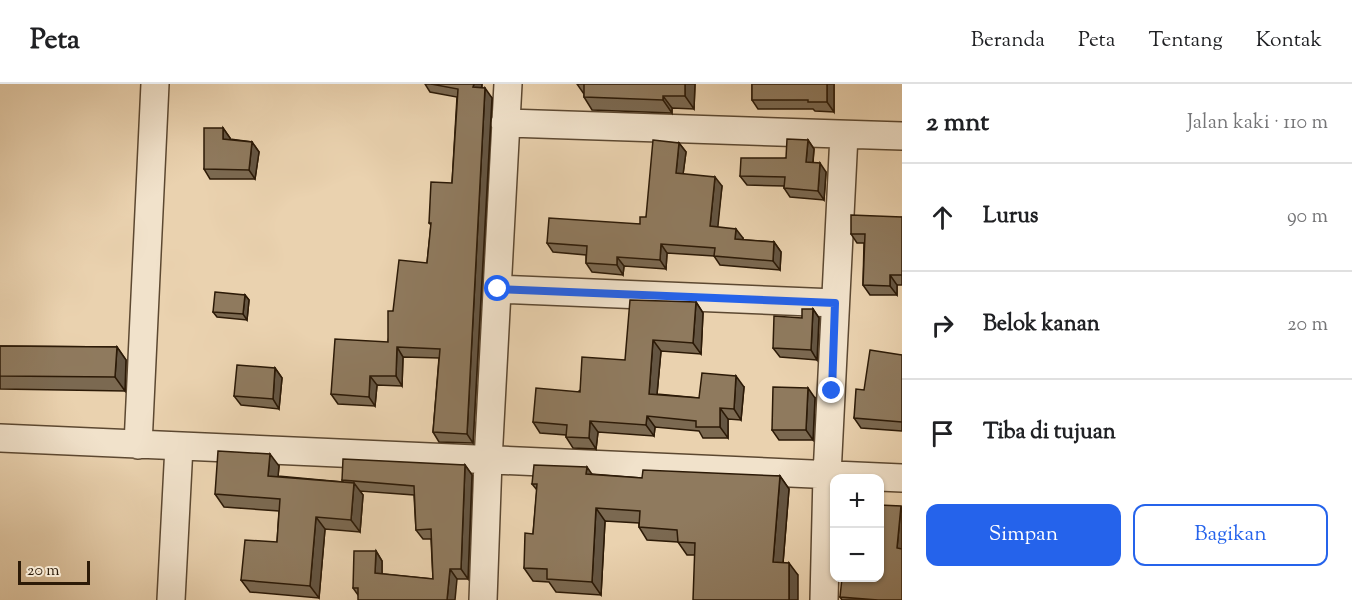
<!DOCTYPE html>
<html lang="id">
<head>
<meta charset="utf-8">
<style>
	body { margin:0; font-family:"Sorts Mill Goudy",serif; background:#f6f6f6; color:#202124 }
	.controls { position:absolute; right:18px; bottom:18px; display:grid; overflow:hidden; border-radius:12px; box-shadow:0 2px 4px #0004 }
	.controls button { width:54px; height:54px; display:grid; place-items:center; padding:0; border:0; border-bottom:2px solid #e0e0e0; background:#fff; color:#202124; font:30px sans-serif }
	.scale { position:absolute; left:18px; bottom:15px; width:72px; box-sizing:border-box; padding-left:6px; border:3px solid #2c1a07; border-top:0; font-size:16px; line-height:21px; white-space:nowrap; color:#2c1a07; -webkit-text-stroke:4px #f1e2cb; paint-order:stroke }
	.stop { position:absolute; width:18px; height:18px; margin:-14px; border:4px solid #2563eb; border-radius:50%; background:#fff }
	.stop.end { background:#2563eb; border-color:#fff; box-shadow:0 2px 6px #0008 }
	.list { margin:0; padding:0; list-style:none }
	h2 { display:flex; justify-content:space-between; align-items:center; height:78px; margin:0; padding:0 24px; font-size:26px }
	h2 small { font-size:20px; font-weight:400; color:#757577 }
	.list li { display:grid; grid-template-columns:39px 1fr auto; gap:18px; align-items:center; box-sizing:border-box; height:108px; padding:0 24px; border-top:2px solid #e0e0e0 }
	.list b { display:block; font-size:22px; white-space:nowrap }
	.list em { font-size:20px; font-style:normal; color:#757577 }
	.actions { display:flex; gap:12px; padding:18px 24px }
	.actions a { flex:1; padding:14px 0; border:2px solid #2563eb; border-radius:12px; text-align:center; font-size:21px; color:#2563eb }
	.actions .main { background:#2563eb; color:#fff }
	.icon { flex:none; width:33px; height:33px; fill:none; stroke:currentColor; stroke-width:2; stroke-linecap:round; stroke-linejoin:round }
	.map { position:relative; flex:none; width:902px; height:516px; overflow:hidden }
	header { display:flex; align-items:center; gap:36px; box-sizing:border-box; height:84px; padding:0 30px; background:#fff; border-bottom:2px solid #e0e0e0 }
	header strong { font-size:28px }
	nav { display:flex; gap:33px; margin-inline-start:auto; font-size:21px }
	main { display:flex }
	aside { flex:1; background:#fff }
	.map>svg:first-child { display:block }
</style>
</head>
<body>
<header>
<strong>Peta</strong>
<nav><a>Beranda</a><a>Peta</a><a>Tentang</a><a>Kontak</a></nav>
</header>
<main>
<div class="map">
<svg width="902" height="516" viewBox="0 0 902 516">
	<rect width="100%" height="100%" fill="#ead2af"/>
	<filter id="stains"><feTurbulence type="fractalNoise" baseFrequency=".00333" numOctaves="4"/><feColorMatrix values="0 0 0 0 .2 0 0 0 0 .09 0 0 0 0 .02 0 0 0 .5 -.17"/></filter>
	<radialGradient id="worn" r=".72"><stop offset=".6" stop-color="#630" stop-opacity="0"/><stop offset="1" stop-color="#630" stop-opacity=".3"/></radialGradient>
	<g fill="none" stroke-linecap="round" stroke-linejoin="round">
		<g stroke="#5c4831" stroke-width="30">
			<path id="street" d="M505,39L902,52
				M498,205L835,219
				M0,354L902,394
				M138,361L155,0
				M171,516L179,362
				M483,516L488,377L508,0
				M824,516L827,391L844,51"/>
		</g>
		<use href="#street" stroke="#f1e2cb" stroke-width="27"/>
	</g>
	<path fill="#7b6951" stroke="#2c1a07" stroke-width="1.5" d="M425,0H482V4L492,14L473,359L439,358L433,348L439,274L403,273L402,302L377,301L375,322L338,320L331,310L388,258L393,227L427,179L431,141L429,139L452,99L457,13L430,8Z
		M577,0H695L694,25L672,24V29L592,26L584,13V10Z
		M752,0H834V28L815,27L813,25H758L752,16Z
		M223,44L230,54V55L252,58L259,68L255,95H210L204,85Z
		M808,56L814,65L813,79L826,88L824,116L790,113L784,104V102L747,101L740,92L786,74Z
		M679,59L686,68L683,90L722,102L717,143L743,154V156L774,158L781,168L780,186L720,181L714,172L667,169L666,185L624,182L623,191L592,188L586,179V171L553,168L547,159L640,140L646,133Z
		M902,133V201H897V211H870L863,201L864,159H857L851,150Z
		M245,211L249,216L247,236L217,233L213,228Z
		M696,218L703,229L701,270L661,267L657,310L699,314L744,303L741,336L728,335V354H703L699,347L655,343L654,352L598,348L596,365L573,364L566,353V351L540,349L533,338L625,276Z
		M813,225L819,234L817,276L780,273L773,264L802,234Z
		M0,262L117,263L126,276L125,307L0,305Z
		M902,271V347L861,344L854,334L864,306Z
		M275,284L282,294L279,325L241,321L234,312Z
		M815,314L813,356H779L772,346Z
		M465,381L472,391L468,495H457L358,511L353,504L376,467L382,477V490L433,495L431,455H423L416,446L414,411L360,407L363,411L360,448L325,445L319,514L250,508L241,496L277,458L279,427L224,423L215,410L279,382L278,392L343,398L342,396Z
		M591,390L642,394L780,392L789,405L783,479L798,491L695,471H687L678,458L647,456L639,443V439L605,437L601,511L556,508L549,498L533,497L524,484L533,450L537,406L532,400Z
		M840,513L902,516H842Z"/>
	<path fill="#645542" stroke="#2c1a07" stroke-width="1.5" d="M474,0H482L480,13L473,3Z
		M685,0H695L694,25L685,12Z
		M827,0H834V28L827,18Z
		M485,4L492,14L473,359L467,350Z
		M663,12L672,24V29L663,16Z
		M223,44L230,54V64L223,55Z
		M808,56L814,65L812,87L806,78Z
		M252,58L259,68L255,95L249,86Z
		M679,59L686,68L682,98L676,89Z
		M820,79L826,88L824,116L818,107Z
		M715,93L722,102L717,151L710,142Z
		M736,145L743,154L742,164L735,155Z
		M774,158L781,168L780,186L773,177Z
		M661,160L667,169L666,185L660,176Z
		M617,173L624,182L623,191L617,181Z
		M890,191L897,201V211L890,202Z
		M245,211L249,216L247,236L243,230Z
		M696,218L703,229L701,270L693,259Z
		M813,225L819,234L817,276L811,266Z
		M653,256L661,267L656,321L649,310Z
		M117,263L126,276L125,307L115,293Z
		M397,263L403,273L402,302L396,292Z
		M275,284L282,294L279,325L273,315Z
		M370,292L377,301L375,322L369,313Z
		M736,292L744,303L741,336L734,325Z
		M808,304L815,314L813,356L806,346Z
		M720,324L728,335V354L720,343Z
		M647,332L655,343L654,352L646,341Z
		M590,337L598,348L596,365L589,354Z
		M270,370L279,382L277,404L268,392Z
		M465,381L472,391L468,495L461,485Z
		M587,383L596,396L586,390Z
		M780,392L789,405L782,491L773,478Z
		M354,399L363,411L360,448L351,436Z
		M901,422L902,425V471L897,464Z
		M596,424L605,437L601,511L592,498Z
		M316,433L325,445L319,514L310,502Z
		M376,467L382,477V499L375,489Z
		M789,479L798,491V516H789Z
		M450,485L457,495L455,516H447Z"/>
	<path fill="#8f7a5e" stroke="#2c1a07" stroke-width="1.5" d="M431,0H474L473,3L485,4L467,350L433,348L440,265L397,263L396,292H370L369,313L331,310L335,255L388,258V227H393L399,176L427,179L431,139H429L431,98L452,99L458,5Z
		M584,0H685V12H663V16L584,13Z
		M752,0H827V18H808V16H752Z
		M204,44H223V55L252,58L249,86L204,85Z
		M787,55L808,56L806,78L820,79L818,107L784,104L785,93L740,92L741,74H786Z
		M653,56L679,59L676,89L715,93L710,142L736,145L735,155L774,158L773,177L714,172L715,164L661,160L660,176L617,173V181L586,179L587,162L547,159L549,134L640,140V133H646Z
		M851,131L902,133V191H890V202L863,201L865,150H851Z
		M215,208L245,211L243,230L213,228Z
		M630,216L696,218L693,259L653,256L649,310L699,314L702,289L736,292L734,325L720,324V343H696V337L647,332L646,341L590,337L589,354L566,353L567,341L533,338L536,304L580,308L582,273L625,276Z
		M802,225H813L811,266L773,264L774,232L802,234Z
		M0,262L117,263L115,293L0,292Z
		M870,266L902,271V338L854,334L856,305L864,306Z
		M237,281L275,284L273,315L234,312Z
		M773,303L808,304L806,346H772Z
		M218,367L270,370L268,392L354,399L351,436L316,433L310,502L241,496L245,456L277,458L280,415L215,410Z
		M343,375L465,381L461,485H450L447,516H358V504H353L354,467H376L375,489L433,495L431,445L416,446L414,402L342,396Z
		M534,381L587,383L586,390L642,394L643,386L780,392L773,478L789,479V516H693L695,459L678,458L677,446L639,443L640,427L596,424L592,498L547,495V485L524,484L525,449L533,450L537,400H532Z
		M879,421L901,422L897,464L902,465V516H878L840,513L842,494H879Z"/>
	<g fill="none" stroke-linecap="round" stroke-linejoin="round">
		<path stroke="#2563eb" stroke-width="8" d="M498,205L835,219L832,307"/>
	</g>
	<rect width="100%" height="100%" filter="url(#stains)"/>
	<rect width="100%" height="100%" fill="url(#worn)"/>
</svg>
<div class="controls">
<button>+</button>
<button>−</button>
</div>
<div class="scale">20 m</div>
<div class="stop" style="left:498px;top:205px"></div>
<div class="stop end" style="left:832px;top:307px"></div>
</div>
<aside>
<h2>2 mnt<small>Jalan kaki · 110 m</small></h2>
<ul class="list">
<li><svg class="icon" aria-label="ahead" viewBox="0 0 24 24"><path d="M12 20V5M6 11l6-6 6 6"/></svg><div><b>Lurus</b></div><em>90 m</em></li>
<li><svg class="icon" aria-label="right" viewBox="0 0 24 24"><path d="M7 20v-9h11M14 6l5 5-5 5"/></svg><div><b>Belok kanan</b></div><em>20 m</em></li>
<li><svg class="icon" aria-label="arrive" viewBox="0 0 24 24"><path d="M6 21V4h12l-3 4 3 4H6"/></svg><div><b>Tiba di tujuan</b></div></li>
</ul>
<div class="actions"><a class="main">Simpan</a><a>Bagikan</a></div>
</aside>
</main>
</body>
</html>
